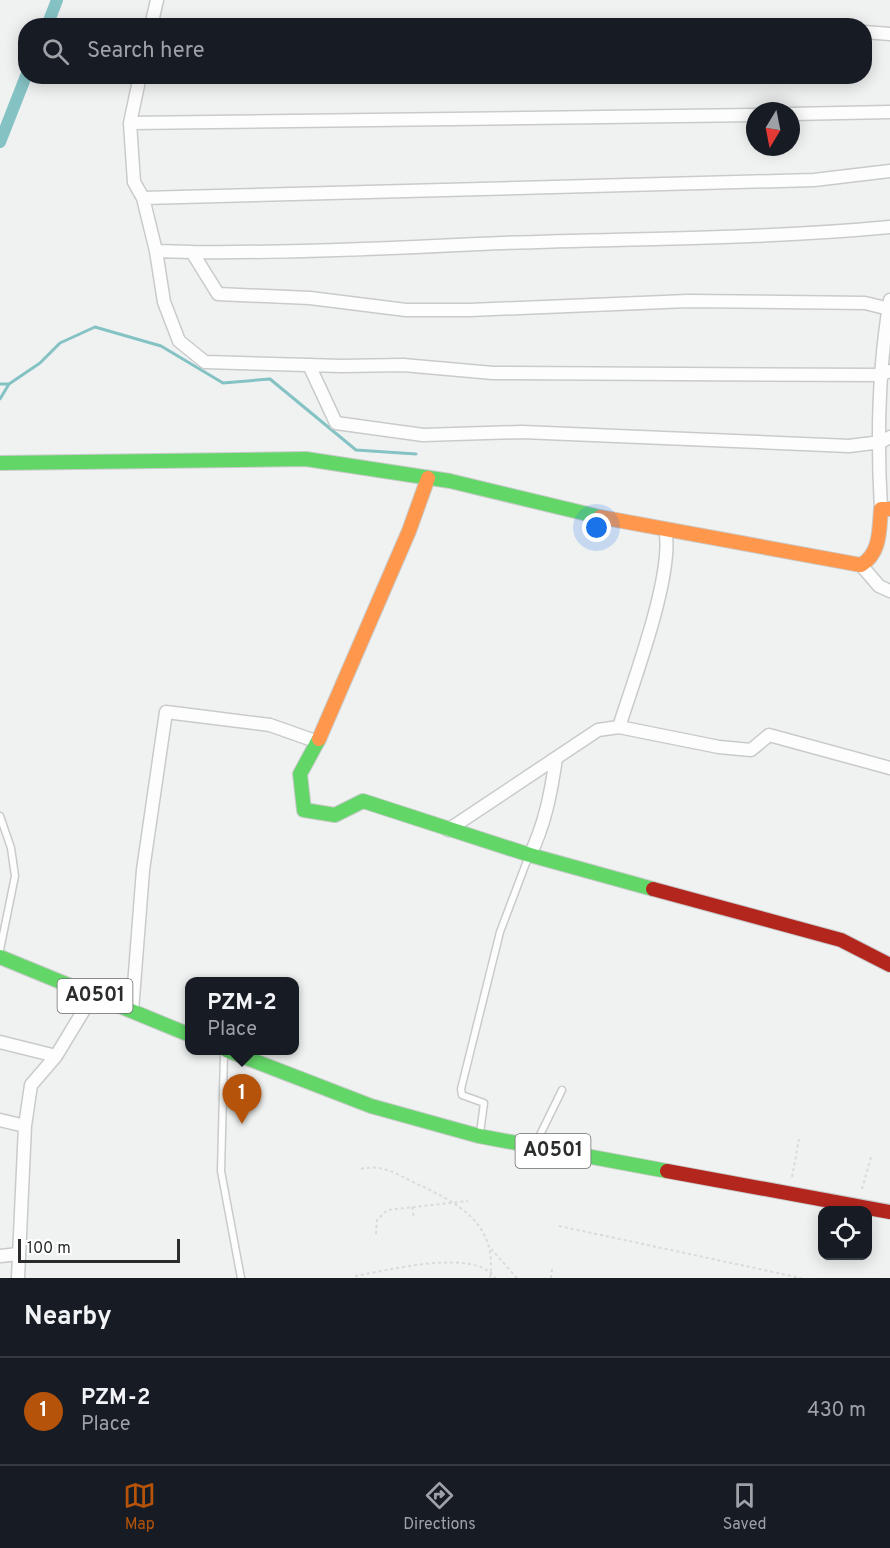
<!DOCTYPE html>
<html lang="en">
<head>
<meta charset="utf-8">
<style>
	body { margin:0; font-family:Overpass,sans-serif; background:#20242c; color:#f1f3f6 }
	.controls { position:absolute; right:18px; bottom:18px; display:grid; overflow:hidden; border-radius:12px; box-shadow:0 3px 15px #0003 }
	.controls button { width:54px; height:54px; display:grid; place-items:center; padding:0; border:0; border-bottom:2px solid #363941; background:#171b24; color:#f1f3f6; font:30px sans-serif }
	.compass { position:absolute; left:746px; top:102px; width:54px; height:54px; border-radius:50%; background:#171b24; box-shadow:0 3px 15px #0003; rotate:190deg }
	.scale { position:absolute; left:18px; bottom:15px; width:162px; box-sizing:border-box; padding-left:6px; border:3px solid #2b2d2d; border-top:0; font-size:16px; line-height:21px; white-space:nowrap; color:#2b2d2d; -webkit-text-stroke:4px #fff; paint-order:stroke }
	.you { position:absolute; left:597px; top:528px; width:21px; height:21px; margin:-15px; border:4px solid #fff; border-radius:50%; background:#1a73e8; box-shadow:0 0 0 9px #1a73e833 }
	.badge { display:grid; place-items:center; width:39px; height:39px; border-radius:50%; background:#b45309; color:#fff; font-size:20px; font-weight:700 }
	.pin { position:absolute; translate:-50% -50px; filter:drop-shadow(0 2px 3px #0008) }
	.pin::after { content:''; position:absolute; top:32px; width:21px; height:18px; background:inherit; clip-path:polygon(0 0,100% 0,50% 100%) }
	.popup { position:absolute; left:185px; top:977px; width:114px; height:78px; box-sizing:border-box; display:grid; place-content:center; border-radius:12px; background:#171b24; filter:drop-shadow(0 2px 4px #0005); font-size:20px; white-space:nowrap; color:#9ea1a6 }
	.popup b { font-size:22px; color:#f1f3f6 }
	.popup::after { content:''; position:absolute; left:50%; top:100%; margin-left:-12px; border:12px solid transparent; border-top-color:#171b24 }
	.list { margin:0; padding:0; list-style:none }
	h2 { display:flex; justify-content:space-between; align-items:center; height:78px; margin:0; padding:0 24px; font-size:26px }
	h2 small { font-size:20px; font-weight:400; color:#9ea1a6 }
	.list li { display:grid; grid-template-columns:39px 1fr auto; gap:18px; align-items:center; box-sizing:border-box; height:108px; padding:0 24px; border-top:2px solid #363941 }
	.list b { display:block; font-size:22px; white-space:nowrap }
	.list p { margin:0; font-size:20px; white-space:nowrap; color:#9ea1a6 }
	.list em { font-size:20px; font-style:normal; color:#9ea1a6 }
	.icon { flex:none; width:33px; height:33px; fill:none; stroke:currentColor; stroke-width:2; stroke-linecap:round; stroke-linejoin:round }
	.map { position:relative; flex:none; width:890px; height:1278px; overflow:hidden }
	.search { position:absolute; background:#171b24; box-shadow:0 3px 15px #0003; left:18px; right:18px; top:18px; height:66px; display:flex; align-items:center; gap:15px; box-sizing:border-box; padding:0 21px; border-radius:24px; color:#9ea1a6; font-size:22px }
	.sheet { height:186px; background:#171b24 }
	nav { display:flex; justify-content:space-around; align-items:center; box-sizing:border-box; height:84px; border-top:2px solid #363941; background:#171b24; font-size:16px; color:#9ea1a6 }
	nav a { display:grid; justify-items:center; gap:3px }
	nav .on { color:#b45309 }
	.map>svg:first-child { display:block }
</style>
</head>
<body>
<div class="map">
<svg width="890" height="1278" viewBox="0 0 890 1278">
	<rect width="100%" height="100%" fill="#f0f2f2"/>
	<g fill="none" stroke-linecap="round" stroke-linejoin="round">
		<path stroke="#85c2c4" stroke-width="3" d="M0,384H9
			M0,399L9,384L40,363L60,343L95,327L161,346L223,383L270,379L356,450L416,454"/>
		<path stroke="#85c2c4" stroke-width="12" d="M47,26L57,0
			M0,142L26,76"/>
		<g stroke="#c9cbcb" stroke-width="9">
			<path id="lane" d="M0,816L11,848L15,876L0,950
				M224,1054L221,1171L241,1278
				M480,1133L484,1103L462,1095L461,1089L500,932L528,858
				M537,1141L562,1090"/>
		</g>
		<g stroke="#c9cbcb" stroke-width="15">
			<path id="street" d="M151,26L157,0
				M864,32L890,34
				M140,76L130,123L134,182L143,198L156,251L192,252L218,294L310,298L406,310H470L688,301L865,303L889,309
				M791,114L890,112
				M130,123L755,115
				M143,198L814,180L890,171
				M156,251L164,302L179,341L205,362L342,366L403,365L493,373L880,375L890,371
				M192,252C288,253 382,249 478,244C615,238 753,240 890,227
				M309,365L336,423L423,435L522,432L849,446L881,442L890,437
				M881,509C877,440 878,369 890,300
				M861,565L879,586L890,591
				M619,727C633,682 675,572 665,529
				M448,830L598,730L619,727L719,747L751,750L769,735L890,768
				M530,855C545,824 551,793 556,758
				M132,1011L143,870L166,712L270,725L318,742
				M0,1042L56,1056
				M0,1120L25,1126
				M0,1256L18,1254
				M18,1278L25,1126L31,1085L56,1056L93,995"/>
		</g>
		<g stroke="#c9cbcb" stroke-width="16">
			<path id="fast" d="M0,463L306,459L450,481L600,517
				M319,739L300,774L304,810L335,815L363,801L530,855L653,889
				M0,957L190,1035
				M226,1050L371,1106L479,1136L667,1171"/>
		</g>
		<g stroke="#c9cbcb" stroke-width="16">
			<path id="slow" d="M600,517L861,565C881,553 879,530 881,509H890
				M319,739L409,531L428,478"/>
		</g>
		<g stroke="#c9cbcb" stroke-width="16">
			<path id="jam" d="M653,889L841,940L890,965
				M667,1171L890,1212"/>
		</g>
		<path stroke="#d9dada" stroke-width="2" stroke-dasharray="3 3" stroke-linecap="butt" d="M361,1169C381,1164 395,1173 413,1182C456,1202 498,1222 490,1278
			M792,1177L799,1139
			M862,1189L871,1157
			M412,1207L414,1219
			M559,1226L801,1278
			M376,1234L377,1220L387,1210L468,1201
			M491,1249L517,1278
			M355,1276C386,1271 475,1247 495,1278
			M551,1278L552,1269"/>
		<use href="#lane" stroke="#fdfdfd" stroke-width="6"/>
		<use href="#street" stroke="#fdfdfd" stroke-width="12"/>
		<use href="#fast" stroke="#63d668" stroke-width="14"/>
		<use href="#slow" stroke="#ff974d" stroke-width="14"/>
		<use href="#jam" stroke="#b3261e" stroke-width="14"/>
	</g>
	<g text-anchor="middle" dominant-baseline="central" stroke-width="6" stroke-linejoin="round" paint-order="stroke">
		<g fill="#fff" stroke="#6b6c6c" stroke-width="1.5">
			<rect x="57.5" y="979" width="75" height="34" rx="4.5"/>
			<rect x="515.5" y="1134" width="75" height="34" rx="4.5"/>
		</g>
		<g font-size="20" font-weight="bold" fill="#2b2d2d">
			<text x="95" y="996">A0501</text>
			<text x="553" y="1151">A0501</text>
		</g>
	</g>
</svg>
<div class="controls">
<button><svg class="icon" aria-label="locate" viewBox="0 0 24 24"><circle cx="12" cy="12" r="6"/><path d="M12 2v4M12 18v4M2 12h4M18 12h4"/></svg></button>
</div>
<svg class="compass" viewBox="-18 -18 36 36"><path d="M0-13l5 13h-10z" fill="#e53935"/><path d="M0 13l5-13h-10z" fill="#9ea1a6"/></svg>
<div class="scale">100 m</div>
<div class="you"></div>
<div class="pin badge" style="left:242px;top:1124px">1</div>
<div class="popup"><b>PZM-2</b>Place</div>
<div class="search"><svg class="icon" aria-label="search" viewBox="0 0 24 24"><circle cx="10" cy="10" r="6"/><path d="M15 15l6 6"/></svg>Search here</div>
</div>
<section class="sheet">
<h2>Nearby<small></small></h2>
<ul class="list">
<li><span class="badge">1</span><div><b>PZM-2</b><p>Place</p></div><em>430 m</em></li>
</ul>
</section>
<nav>
<a class="on"><svg class="icon" aria-label="map" viewBox="0 0 24 24"><path d="M3 6l6-2 6 2 6-2v14l-6 2-6-2-6 2zM9 4v14M15 6v14"/></svg>Map</a>
<a><svg class="icon" aria-label="directions" viewBox="0 0 24 24"><path d="M12 3l9 9-9 9-9-9zM9 14v-3h6M13 9l2 2-2 2"/></svg>Directions</a>
<a><svg class="icon" aria-label="saved" viewBox="0 0 24 24"><path d="M7 4h10v16l-5-4-5 4z"/></svg>Saved</a>
</nav>
</body>
</html>
